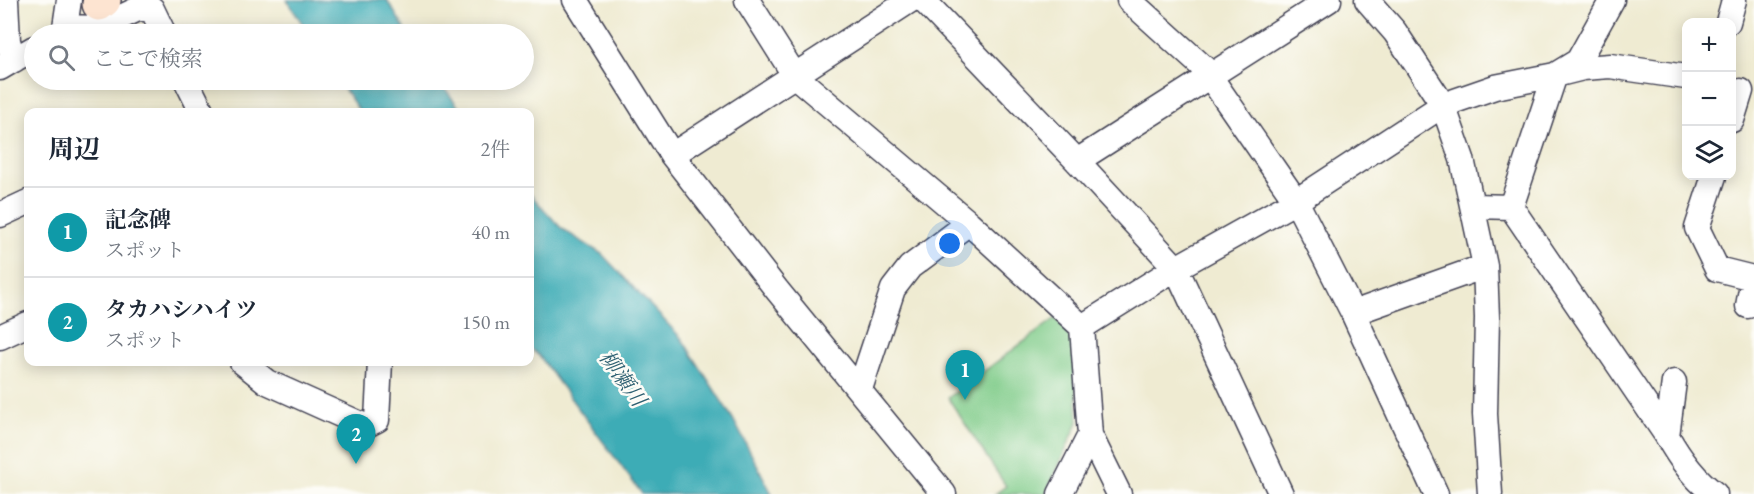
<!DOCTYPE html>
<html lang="ja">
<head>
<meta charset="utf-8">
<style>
	body { margin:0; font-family:"EB Garamond","Noto Serif JP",serif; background:#f6f6f7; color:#1f2937 }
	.controls { position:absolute; right:18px; top:18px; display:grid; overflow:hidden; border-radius:12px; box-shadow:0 3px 15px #0003 }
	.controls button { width:54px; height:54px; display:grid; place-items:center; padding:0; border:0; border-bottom:2px solid #e0e1e3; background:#fff; color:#1f2937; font:30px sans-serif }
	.you { position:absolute; left:950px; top:244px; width:21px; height:21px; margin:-15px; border:4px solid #fff; border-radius:50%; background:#1a73e8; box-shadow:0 0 0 9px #1a73e833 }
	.badge { display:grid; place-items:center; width:39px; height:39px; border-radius:50%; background:#0b8043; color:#fff; font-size:20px; font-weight:700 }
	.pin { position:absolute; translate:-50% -50px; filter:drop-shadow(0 2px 3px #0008) }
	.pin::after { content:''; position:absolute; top:32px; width:21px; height:18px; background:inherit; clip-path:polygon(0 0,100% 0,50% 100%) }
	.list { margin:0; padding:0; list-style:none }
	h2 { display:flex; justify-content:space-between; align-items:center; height:78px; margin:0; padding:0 24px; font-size:26px }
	h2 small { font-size:20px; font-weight:400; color:#747a83 }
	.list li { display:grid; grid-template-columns:39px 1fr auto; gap:18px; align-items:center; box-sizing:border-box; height:90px; padding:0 24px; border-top:2px solid #e0e1e3 }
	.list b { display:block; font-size:22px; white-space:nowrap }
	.list p { margin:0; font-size:20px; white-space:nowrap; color:#747a83 }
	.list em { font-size:20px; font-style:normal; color:#747a83 }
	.icon { flex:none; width:33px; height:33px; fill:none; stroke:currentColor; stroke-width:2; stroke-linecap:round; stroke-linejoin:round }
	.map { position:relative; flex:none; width:1754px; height:494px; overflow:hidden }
	.search { position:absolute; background:#fff; box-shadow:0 3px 15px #0003; left:24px; top:24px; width:510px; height:66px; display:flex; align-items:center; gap:15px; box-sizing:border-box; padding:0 21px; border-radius:33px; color:#747a83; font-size:22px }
	.panel { position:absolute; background:#fff; box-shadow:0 3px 15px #0003; left:24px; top:108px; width:510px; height:258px; border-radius:12px }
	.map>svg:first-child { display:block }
</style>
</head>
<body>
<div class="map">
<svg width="1754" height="494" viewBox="0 0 1754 494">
	<rect width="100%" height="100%" fill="#fdfcf7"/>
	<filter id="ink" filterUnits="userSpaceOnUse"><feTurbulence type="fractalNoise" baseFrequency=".0167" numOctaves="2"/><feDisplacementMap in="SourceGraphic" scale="12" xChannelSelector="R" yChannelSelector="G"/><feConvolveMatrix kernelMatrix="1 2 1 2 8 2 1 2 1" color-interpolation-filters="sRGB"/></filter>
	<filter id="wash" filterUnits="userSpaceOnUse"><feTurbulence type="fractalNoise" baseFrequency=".008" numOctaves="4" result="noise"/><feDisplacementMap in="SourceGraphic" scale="24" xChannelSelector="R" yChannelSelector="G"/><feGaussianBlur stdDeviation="1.35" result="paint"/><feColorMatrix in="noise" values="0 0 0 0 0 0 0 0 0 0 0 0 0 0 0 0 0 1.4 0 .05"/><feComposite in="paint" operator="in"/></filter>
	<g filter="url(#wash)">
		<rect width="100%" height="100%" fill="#efebd2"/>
		<path fill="#80cc8a" stroke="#517762" stroke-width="1.5" d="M1056,318L1074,337L1078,422L1046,494H995L1006,486L948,398Z"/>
		<path fill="#3cacb6" stroke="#2f6778" stroke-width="1.5" d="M287,0H387L408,34H309Z
			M338,80H439L462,112H360Z
			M530,194L562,229L602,254L682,339L733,419L772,494H642L539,356L530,348Z"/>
	</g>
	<g filter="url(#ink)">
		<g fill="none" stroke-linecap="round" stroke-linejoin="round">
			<g stroke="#414052" stroke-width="27">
				<path id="street" d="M6,0L8,41L14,60
					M69,0L65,27L98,28L138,9H152L164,34
					M575,0L672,155L777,290L944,494
					M747,0L795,76L969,223L1082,327L1090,435L1119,494
					M923,0L1077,161L1176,268L1281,494
					M1129,0L1204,68L1296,201L1353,313L1436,494
					M1367,0L1395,32L1443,105L1462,159L1485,266L1487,318L1485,414L1490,494
					M1728,22L1734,0
					M0,68L34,48
					M186,80L202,112
					M1732,120L1741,91
					M672,155L911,0
					M1077,161L1329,0
					M1714,176L1697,228L1717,269L1753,278L1748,306
					M1474,206L1511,207L1667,436C1680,459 1694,479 1715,494
					M1511,207L1555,75L1583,68L1610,66L1686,77
					M0,215L28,202
					M1353,313L1485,266
					M1082,327L1176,268L1296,201L1443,105L1495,87L1555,75L1578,61L1612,0
					M0,337L28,324
					M242,362L267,382L365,426L377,420L380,362
					M860,389L893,289L910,267L969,223
					M1667,436L1674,382
					M1060,494L1090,435"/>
			</g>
			<g stroke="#414052" stroke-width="36">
				<path id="secondary" d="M99,4L104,0"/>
			</g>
			<use href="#street" stroke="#fff" stroke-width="24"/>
			<use href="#secondary" stroke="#fde4d1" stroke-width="33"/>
		</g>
	</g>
	<g text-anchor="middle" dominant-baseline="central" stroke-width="5" stroke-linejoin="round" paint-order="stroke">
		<g font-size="21" font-style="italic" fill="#2e6072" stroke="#fdfcf7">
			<text transform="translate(623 378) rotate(54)">柳瀬川</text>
		</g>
	</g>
</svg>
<div class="controls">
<button>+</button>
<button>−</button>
<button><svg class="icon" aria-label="layers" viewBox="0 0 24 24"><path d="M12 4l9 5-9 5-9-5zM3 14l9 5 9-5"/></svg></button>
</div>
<div class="you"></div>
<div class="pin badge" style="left:965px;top:400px;background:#0f9aa8">1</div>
<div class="pin badge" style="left:356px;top:464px;background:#0f9aa8">2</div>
<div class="search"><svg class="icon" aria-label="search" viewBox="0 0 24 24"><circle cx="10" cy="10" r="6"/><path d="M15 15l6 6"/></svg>ここで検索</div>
<section class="panel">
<h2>周辺<small>2件</small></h2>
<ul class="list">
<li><span class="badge" style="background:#0f9aa8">1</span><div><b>記念碑</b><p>スポット</p></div><em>40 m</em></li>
<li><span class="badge" style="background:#0f9aa8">2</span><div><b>タカハシハイツ</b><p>スポット</p></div><em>150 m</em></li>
</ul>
</section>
</div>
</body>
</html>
